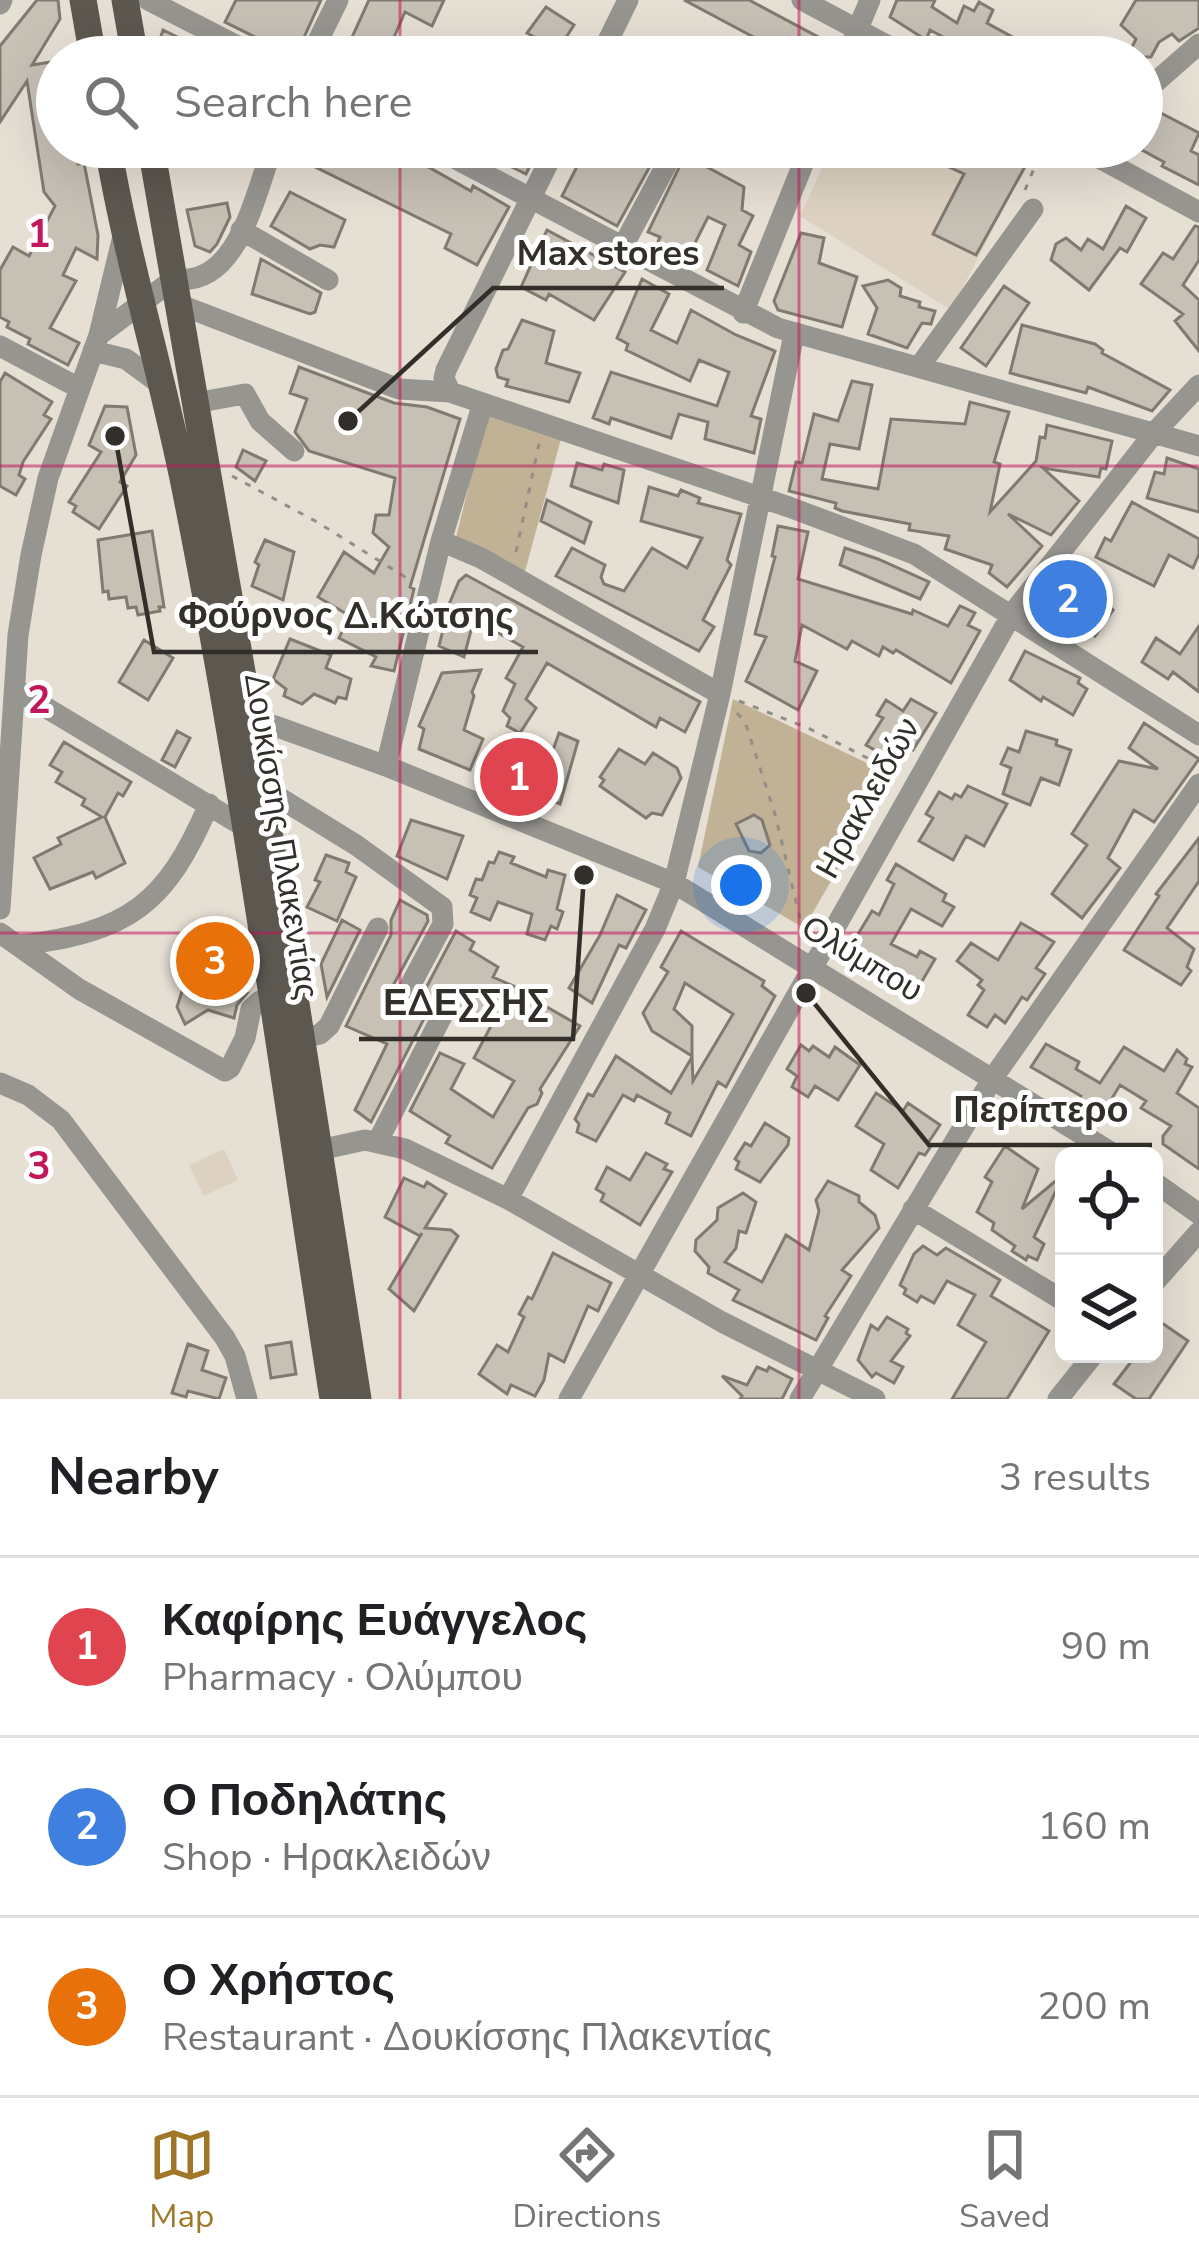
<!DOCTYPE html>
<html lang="en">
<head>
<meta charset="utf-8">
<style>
	body { margin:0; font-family:"Nunito Sans",sans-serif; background:#f2f2f2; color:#202124 }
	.controls { position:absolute; right:36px; bottom:36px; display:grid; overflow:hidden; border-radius:18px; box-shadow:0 12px 48px #0002 }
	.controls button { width:108px; height:108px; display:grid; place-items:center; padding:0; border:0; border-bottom:3px solid #e0e0e0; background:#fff; color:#202124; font:60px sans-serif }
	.you { position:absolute; left:741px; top:885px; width:42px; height:42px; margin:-30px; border:9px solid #fff; border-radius:50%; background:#1a73e8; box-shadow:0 0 0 18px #1a73e833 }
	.badge { display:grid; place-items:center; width:78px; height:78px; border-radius:50%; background:#a17727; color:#fff; font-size:39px; font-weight:700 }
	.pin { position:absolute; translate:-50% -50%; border:6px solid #fff; box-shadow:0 3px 12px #0006 }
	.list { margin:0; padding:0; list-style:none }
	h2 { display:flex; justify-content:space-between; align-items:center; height:156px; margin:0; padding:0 48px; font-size:51px }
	h2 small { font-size:39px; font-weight:400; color:#757577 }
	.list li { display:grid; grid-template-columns:78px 1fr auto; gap:36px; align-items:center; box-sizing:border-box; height:180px; padding:0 48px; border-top:3px solid #e0e0e0 }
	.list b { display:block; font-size:45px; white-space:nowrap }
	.list p { margin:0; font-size:39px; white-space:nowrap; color:#757577 }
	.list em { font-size:39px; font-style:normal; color:#757577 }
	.icon { flex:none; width:66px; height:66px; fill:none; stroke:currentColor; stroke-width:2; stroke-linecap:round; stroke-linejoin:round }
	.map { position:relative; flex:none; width:1199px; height:1399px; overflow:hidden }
	.search { position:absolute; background:#fff; box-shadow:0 12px 48px #0002; left:36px; right:36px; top:36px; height:132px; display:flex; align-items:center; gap:30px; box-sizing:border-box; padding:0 42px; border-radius:66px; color:#757577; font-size:45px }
	.sheet { height:696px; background:#fff }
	nav { display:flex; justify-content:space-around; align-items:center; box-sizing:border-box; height:168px; border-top:3px solid #e0e0e0; background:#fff; font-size:33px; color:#757577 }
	nav a { display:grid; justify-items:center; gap:6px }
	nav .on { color:#a17727 }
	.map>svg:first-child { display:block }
</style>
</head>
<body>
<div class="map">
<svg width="1199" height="1399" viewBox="0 0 1199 1399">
	<rect width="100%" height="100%" fill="#e6dfd4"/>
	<path fill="#ddd2c1" d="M832,147H1020L1032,154L951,310L800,216Z
		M224,1149L238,1180L204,1196L189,1165Z"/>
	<path fill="#c1b195" d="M486,415L561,439L524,575L456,538Z
		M733,699L892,775L804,928L698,867Z"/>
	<path fill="#c6c0b5" stroke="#807a71" stroke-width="3" d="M37,0H58L60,19L32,65L57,61V147H75L78,164L84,163L98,235L97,259L76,248L63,275L76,281L50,328L79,343L68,365L28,344L30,339L7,327L9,322L0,317V270L13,247L29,256L55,206L44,192L27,81L0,122V46Z
		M236,0H321L295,57L225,22Z
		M369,0H444L432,26L405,12L388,51L378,47L374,57H343Z
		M684,0H749L822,39L814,57H791Z
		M897,0H935L932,7L957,23L964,6L974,11L979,2L993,10L987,23L1049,57H981L930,30L926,40L890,17Z
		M1136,0H1199V28L1179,41L1172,34L1159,42L1151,57H1127L1136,39L1121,25Z
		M546,7L574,25L558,50L527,33Z
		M163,30L219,57H154Z
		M1159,112L1199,133L1191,151L1199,155V185L1162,166L1164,162L1142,150V120L1152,125Z
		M300,147H393L471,191L473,186L509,207L477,265L445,248L451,234L295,157Z
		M471,147H539L526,174Z
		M587,147L660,148L617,226L562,196Z
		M906,147H1019L1032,154L976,255L933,234L964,174Z
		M685,155L744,187L742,210L753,216L739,245L751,252L738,286L707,270L725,225L708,217L687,259L656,247L660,237L648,232Z
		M290,192L345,220L334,247L320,245L310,249L271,226Z
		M227,203L230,217L217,244L210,252L195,246L187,210Z
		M1126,206L1146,218L1127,252L1120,248L1089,290L1051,260L1056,244L1066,238L1081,250L1088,239L1103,249Z
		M1195,226L1199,227V260L1183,285L1199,300V351L1175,321L1183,314L1141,284L1163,253L1173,259Z
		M547,230L625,272L594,320L549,294L546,300L521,287Z
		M801,233L824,238L819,263L857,277L842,327L778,310L774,301Z
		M261,259L321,293L315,312L310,314L252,294Z
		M642,279L669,294L651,330L677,343L691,310L736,335L775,351L751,416L761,419L754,453L705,439L708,422L679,414L671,438L611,418L609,424L593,418L611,372L717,406L729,372L699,360L690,381L626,350L628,344L617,338Z
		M888,280L901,288L900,296L920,302L919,307L935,311L931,324L922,323L907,348L868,334L877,308L863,286Z
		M1004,286L1029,303L986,366L961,348Z
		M522,320L554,331L546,363L580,373L569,402L506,386L508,380L498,377L496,369L503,350L508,349Z
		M1022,325L1095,344L1103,350L1102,353L1170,390L1152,411L1088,387L1086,393L1010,373Z
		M299,367L394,403L427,407L460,419L410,587L414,589L394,671L371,666L376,657L339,638L350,616L318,597L344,552L374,573L389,547L373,533L376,515H389L395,478L309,451L295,432L307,399L290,393Z
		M5,373L52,402L44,415L51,419L23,462L19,475L25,479L16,495L0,486V382Z
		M852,381L872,385L859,449L830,444L822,479L878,489L891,419L965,424L970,402L1009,412L994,462L1000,464L990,512L1036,461L1040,437L1045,438L1047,425L1112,441L1106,469L1101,468L1099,477L1043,468L1079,501L1051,535L1008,514L1042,546L1007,587L989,573L992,565L945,549L949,536L909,530L910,524L842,511L835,508L836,503L789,491L796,462L802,463L814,414L838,421Z
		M105,406L127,407L136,455L120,482L127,486L99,529L73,512L76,506L69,502L101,452L89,445Z
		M243,450L266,461L255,481L236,467Z
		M1167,458L1199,469V512L1147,498L1155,472L1164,474Z
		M577,463L602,470L604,464L624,470L618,503L571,486Z
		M649,487L678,496L681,490L700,498L698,503L741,514L727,560L731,565L703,620L714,627L699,651L556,576L572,548L605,565L601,577L604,584L624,591L652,548L687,568L702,538L641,521Z
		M547,500L591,522L584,543L541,521Z
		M1132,502L1199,539V554L1193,568L1169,555L1154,586L1096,557L1105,538L1111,541Z
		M778,526L808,532L798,579L912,614L913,610L948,626L960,606L975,613L968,625L980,631L951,683L896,650L893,653L883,647L879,656L852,641L847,649L802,625L795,661L817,671L798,710L746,681L766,637L755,634L775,557L772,556Z
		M152,531L164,607H159L160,611L138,615L136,607L128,608L126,597L109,599L108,591L103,592L98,540Z
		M265,540L294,552L283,600L252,586L259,565L255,562Z
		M845,548L878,559L929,582L920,599L840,565Z
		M466,575L700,702L685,732L660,718L656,727L547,663L526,699L536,708L520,733L507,726L510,718L503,711L515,684L506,678L523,647L474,619L464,657L439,646L450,602L459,581Z
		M1074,575L1113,610L1095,636L1050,606Z
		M1199,626V692L1173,672L1168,679L1142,662L1156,638L1180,654Z
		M290,639L331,655L326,668L351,679L346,699L338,697L335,703L314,694L302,704L284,696L286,689L273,679Z
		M144,640L173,658L148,700L119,682Z
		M1025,651L1080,678L1078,683L1087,689L1073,715L1043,697L1041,701L1010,680Z
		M481,670L472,692L474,696L464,730L483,739L470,770L419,749L424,729L419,726L442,673Z
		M911,699L936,713L913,750L901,743L890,759L866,745L883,718L877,715L886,700L903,711Z
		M1144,723L1199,759L1154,822L1134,810L1108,858L1120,868L1082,918L1052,894L1087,845L1072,834L1119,761L1158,769L1129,748Z
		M177,731L190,738L175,767L162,760Z
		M1026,731L1057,740L1056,745L1071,750L1059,785L1041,778L1030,805L1003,794L1011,768L1001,764L1008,748L1019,752Z
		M559,733L578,741L560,804L535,794L542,777L506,791L509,782L500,778L521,735L553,750Z
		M64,742L131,782L123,796L118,793L105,817L125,863L96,878L93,872L50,889L34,858L61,844L58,838L102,817L82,805L85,799L56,782L62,772L50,765Z
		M619,749L645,764L653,753L677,768L681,778L662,815L652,813L646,818L600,786L604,780L600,777Z
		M968,786L1007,804L984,846L966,836L953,860L919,841L933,818L926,814L939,792L952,799L955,794L961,797Z
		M754,815L762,820L770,845L761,853L749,851L736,824Z
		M411,820L463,836L447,879L397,856Z
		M1199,838V881L1167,928L1194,949L1187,967L1191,971L1181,985L1124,950L1159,896L1156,894Z
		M499,852L514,857L511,863L546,877L548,870L565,875L557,909L563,912L557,929L551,926L545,940L527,934L532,914L498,902L490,920L471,912L477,898L470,895L476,879L482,880L489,862L494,863Z
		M326,855L349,863L346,872L356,877L337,921L307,907L320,882L315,880Z
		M896,864L946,894L943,901L954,907L942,926L911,909L891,944L917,957L920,951L935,959L914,995L846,954L872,911L879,915L894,884L887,880Z
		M617,895L646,910L626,948L619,945L592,1003L569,988L600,935Z
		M400,900L427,915L428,921L389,993L390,1006L395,1012L405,1014L416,1007L456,931L474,942L470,950L498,967L493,977L542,999L540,1003L580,1026L540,1089L542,1093L537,1104L528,1108L492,1168L446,1143L450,1136L410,1111L440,1053L464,1064L451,1089L493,1117L514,1081L474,1058L491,1026L456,1013L448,1002L435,1003L429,1009L371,1122L355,1110L387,1044L346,1026L391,935V920Z
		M342,920L360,930L327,997L321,964Z
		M1021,923L1054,942L1036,968L1045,974L1027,1000L1022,997L1005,1023L995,1015L987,1027L968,1015L984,990L978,985L982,980L957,961L971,943L998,960Z
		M681,931L764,981L762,986L775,996L726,1087L718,1082L691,1136L666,1123L670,1113L637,1095L634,1101L623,1095L596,1141L577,1132L579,1124L575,1119L588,1094L593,1096L616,1056L671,1093L692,1057L693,1081L733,1014L685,983L674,1009L692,1026V1056L652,1031L643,1013L668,972L661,967Z
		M218,943L225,951L227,965L222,986L247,993L237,1005L234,1018L208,1010L185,1024L177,1007L186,979L202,984L199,958L202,946Z
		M1046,1044L1079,1062L1076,1069L1100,1083L1124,1047L1164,1071L1177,1050L1187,1059L1185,1064L1192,1067L1177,1093L1199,1108V1169L1163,1144V1136L1171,1126L1141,1108L1146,1101L1120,1085L1102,1115L1078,1102L1081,1096L1031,1067Z
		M801,1045L809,1051L813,1046L829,1057L835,1047L860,1065L838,1100L815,1086L808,1097L792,1087L797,1076L787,1069Z
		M876,1093L903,1111L908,1103L940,1125L928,1143L931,1146L925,1155L919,1153L898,1188L871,1170L884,1144L856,1126Z
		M765,1123L789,1138L788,1145L760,1182L736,1169L739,1162L735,1159L745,1143L751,1146Z
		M1005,1146L1038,1169L1022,1209L1064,1174L1034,1237L1044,1244L1037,1260L1028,1256L1026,1260L1012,1251L1015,1246L992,1230L994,1223L977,1212L992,1182L985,1177Z
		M646,1153L667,1164L664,1169L672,1172L640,1225L601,1201L604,1194L596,1189L607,1167L630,1180Z
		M404,1178L424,1187L427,1182L446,1194L425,1228L451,1230L458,1236L414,1311L389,1289L422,1233L420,1236L385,1217Z
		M828,1181L859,1196V1202L875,1215L879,1228L842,1270L851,1276L825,1316L828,1318L816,1340L733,1300L739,1290L708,1273L709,1267L695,1251L696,1240L717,1220L718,1208L743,1193L756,1202L746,1233L739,1231L736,1248L725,1262L762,1282L786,1235L809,1250L819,1211L816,1200Z
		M923,1246L937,1255L946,1248L1000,1280L991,1296L1049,1331L1007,1399H952L986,1342L958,1325L975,1295L947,1281L934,1303L921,1296L917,1302L904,1294L906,1289L900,1285L914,1254Z
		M553,1253L611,1283L598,1311L588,1306L564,1362L549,1354L544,1380L535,1396L511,1385L507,1394L479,1374L497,1345L508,1352L524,1317L519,1314L528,1297L532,1299Z
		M887,1317L908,1329L906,1333L910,1336L891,1361L903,1367L894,1383L876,1373L872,1377L858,1360L871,1325L878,1330Z
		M1162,1323L1188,1341L1149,1399H1136L1114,1384L1137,1354H1154V1333Z
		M291,1342L296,1374L271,1378L266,1346Z
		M188,1344L208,1351L202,1370L226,1378L219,1399L188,1391L186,1397L172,1393Z
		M757,1367L767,1371L769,1367L792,1379L782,1399H740L742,1396L722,1376L747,1385Z"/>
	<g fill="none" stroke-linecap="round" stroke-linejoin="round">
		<path stroke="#938e86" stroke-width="3" stroke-dasharray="6 9" stroke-linecap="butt" d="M1025,190L1043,147
			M232,476L317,522L410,580
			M516,552L539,444
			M739,701L808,728L899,774
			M737,713L745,722L775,814L805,939"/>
		<path stroke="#979590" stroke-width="21" d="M148,0L259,57
			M802,0L909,57
			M0,4L2,0
			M310,57L338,0
			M600,57L628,0
			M846,57L870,0
			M1142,94L1199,44
			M433,147L778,328L1199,446
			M556,147L446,370L444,378L450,392L789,507L914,554L1199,735
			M1079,147L1199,212
			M241,230L328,280
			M622,248L669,160
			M178,304L399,389L450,392
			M743,313L810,147
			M99,335L174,279C239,288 255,192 273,147
			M0,346L79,388
			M93,351L126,359L160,384
			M919,367L1033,209
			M195,403L245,394L260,421L294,451
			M441,541L481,558L720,694
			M15,689L243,826
			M236,719L250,718L275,726L386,766L674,883L1117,1156
			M386,766L441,541L482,406
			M262,787L356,845L442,907L443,924L403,999
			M0,909L18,635L31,555L48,478L99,335L123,236
			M0,933L79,989L225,1071L230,1068L245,1038L251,1009L260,1001H270L271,1006
			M20,945C128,932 166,905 209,804
			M302,1038L320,1034L329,1026L378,928
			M0,1083L28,1095L61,1120L225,1338L235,1356L247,1399
			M378,1141L442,1016
			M319,1150L365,1140L405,1149L508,1199L722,1322L875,1399
			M1154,1182L1199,1214
			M508,1199L655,929L674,883L720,694L794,334
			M913,1209L1064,1301
			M1154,1283L1199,1232
			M569,1399L1012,614L1155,432L1199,385
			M800,1399L993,1078L1199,784
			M1058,1399L1094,1354"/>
		<path stroke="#5c574f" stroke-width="27" d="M83,0L93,57
			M125,0L135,57
			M108,147C128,264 163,377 186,493C246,793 286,1097 333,1399
			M151,147L262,787L358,1399"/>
	</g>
	<path fill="none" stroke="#c2185b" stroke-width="3" stroke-opacity="0.55" d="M400,0V57M799,0V57M400,147V1399M799,147V1399M0,466H1199M0,933H1199"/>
	<g text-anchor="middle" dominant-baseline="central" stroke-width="10" stroke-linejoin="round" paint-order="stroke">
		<g font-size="33" fill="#322f2b" stroke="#fff">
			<text transform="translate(868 798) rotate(-61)">Ηρακλειδών</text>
			<text transform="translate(281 836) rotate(81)">Δουκίσσης Πλακεντίας</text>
			<text transform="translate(862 959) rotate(31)">Ολύμπου</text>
		</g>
	</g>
	<g font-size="39" text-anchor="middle" font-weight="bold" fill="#c2185b" stroke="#fff" stroke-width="10" stroke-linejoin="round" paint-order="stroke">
		<text x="39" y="247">1</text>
		<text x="39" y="713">2</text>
		<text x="39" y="1179">3</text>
	</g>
	<path fill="none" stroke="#322f2b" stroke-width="4.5" d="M348 421L493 288H724M115 436L154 652H538M584 875L573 1039H359M806 993L929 1145H1152"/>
	<g fill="#322f2b" stroke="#fff" stroke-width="4.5">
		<circle cx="348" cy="421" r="12"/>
		<circle cx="115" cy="436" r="12"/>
		<circle cx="584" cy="875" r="12"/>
		<circle cx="806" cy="993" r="12"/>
	</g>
	<g font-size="36" text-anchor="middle" font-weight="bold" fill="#322f2b" stroke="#fff" stroke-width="10" stroke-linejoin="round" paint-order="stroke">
		<text x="608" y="265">Max stores</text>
		<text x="346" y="628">Φούρνος Δ.Κώτσης</text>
		<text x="466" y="1015">ΕΔΕΣΣΗΣ</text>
		<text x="1041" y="1122">Περίπτερο</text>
	</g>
</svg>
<div class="controls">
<button><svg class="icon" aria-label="locate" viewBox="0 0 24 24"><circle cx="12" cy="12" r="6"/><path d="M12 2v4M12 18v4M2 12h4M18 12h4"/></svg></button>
<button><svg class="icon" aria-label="layers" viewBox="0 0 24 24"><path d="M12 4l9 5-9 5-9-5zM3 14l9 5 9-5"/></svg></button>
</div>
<div class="you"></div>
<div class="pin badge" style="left:519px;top:777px;background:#e0444e">1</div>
<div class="pin badge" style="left:1068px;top:599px;background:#3f7fe0">2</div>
<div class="pin badge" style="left:215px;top:961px;background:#e8710a">3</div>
<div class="search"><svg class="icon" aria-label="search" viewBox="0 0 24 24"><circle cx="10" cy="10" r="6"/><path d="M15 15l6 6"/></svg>Search here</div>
</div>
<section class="sheet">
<h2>Nearby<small>3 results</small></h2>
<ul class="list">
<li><span class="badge" style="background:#e0444e">1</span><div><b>Καφίρης Ευάγγελος</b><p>Pharmacy · Ολύμπου</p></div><em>90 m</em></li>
<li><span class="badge" style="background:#3f7fe0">2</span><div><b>Ο Ποδηλάτης</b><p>Shop · Ηρακλειδών</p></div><em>160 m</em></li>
<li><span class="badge" style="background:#e8710a">3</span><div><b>Ο Χρήστος</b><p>Restaurant · Δουκίσσης Πλακεντίας</p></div><em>200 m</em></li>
</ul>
</section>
<nav>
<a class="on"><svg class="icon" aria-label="map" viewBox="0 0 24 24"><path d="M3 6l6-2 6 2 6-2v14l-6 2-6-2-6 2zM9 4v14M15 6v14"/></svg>Map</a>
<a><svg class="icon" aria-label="directions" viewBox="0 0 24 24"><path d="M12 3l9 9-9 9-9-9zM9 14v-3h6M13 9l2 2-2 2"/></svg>Directions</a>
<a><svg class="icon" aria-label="saved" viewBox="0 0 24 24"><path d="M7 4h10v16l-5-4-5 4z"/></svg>Saved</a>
</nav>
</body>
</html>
